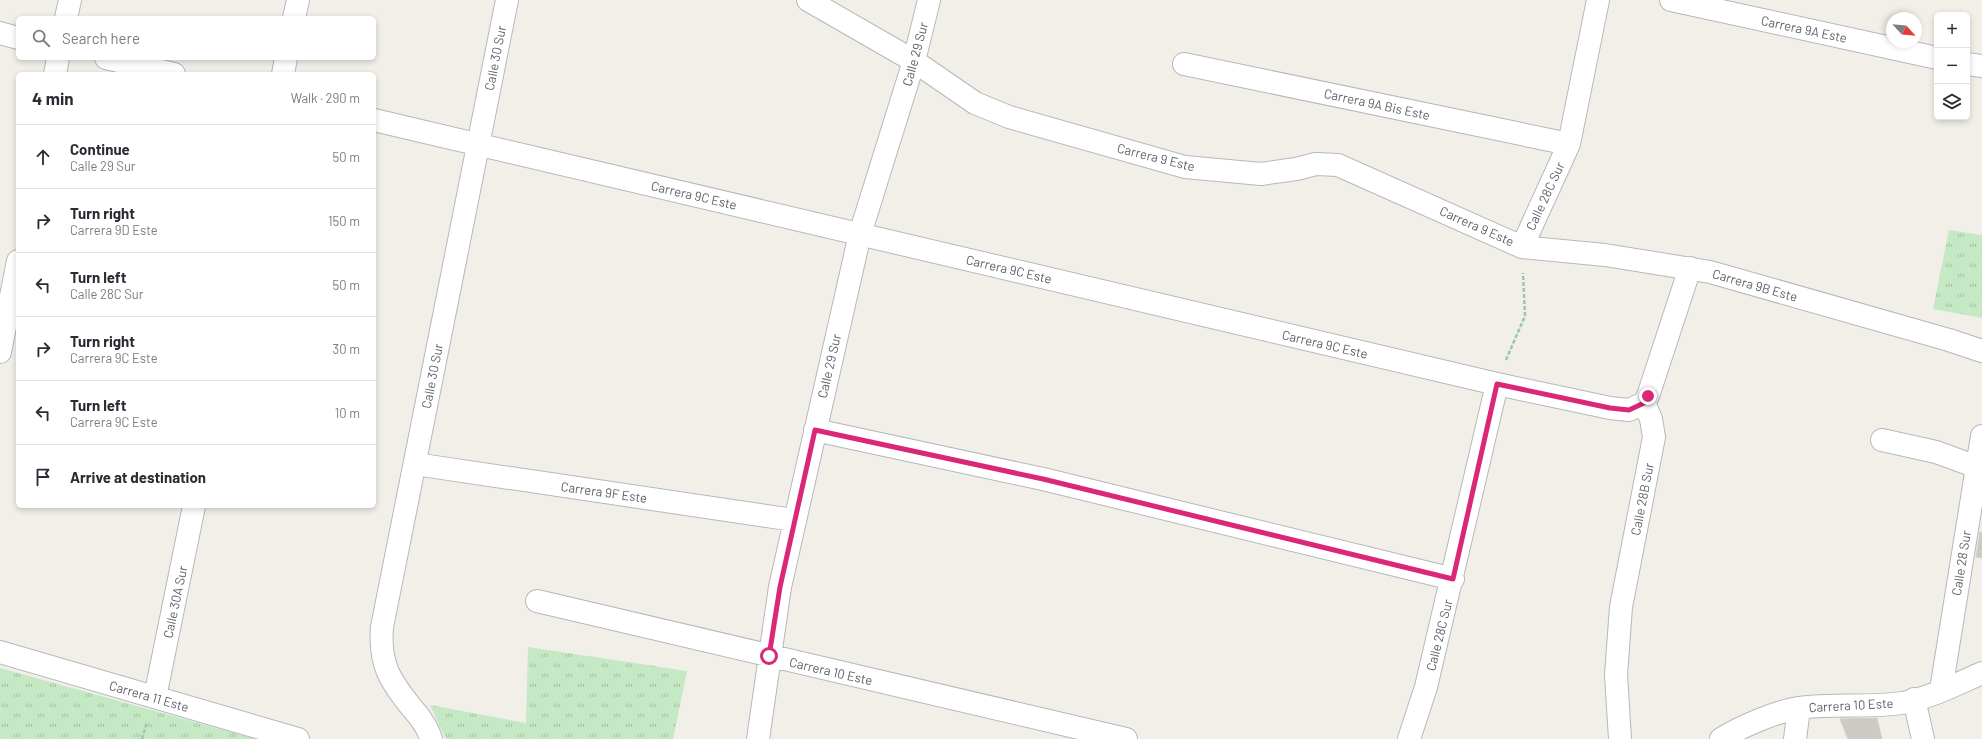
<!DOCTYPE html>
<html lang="en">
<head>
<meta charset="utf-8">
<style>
	body { margin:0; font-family:Barlow,sans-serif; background:#f7f7f7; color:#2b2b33 }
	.controls { position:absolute; right:12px; top:12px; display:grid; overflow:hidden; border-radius:6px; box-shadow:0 2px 6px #0003 }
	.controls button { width:36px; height:36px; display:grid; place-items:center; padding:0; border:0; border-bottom:1px solid #e1e1e2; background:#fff; color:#2b2b33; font:20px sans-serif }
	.compass { position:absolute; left:1886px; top:12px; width:36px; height:36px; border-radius:50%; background:#fff; box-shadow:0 2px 6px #0003; rotate:116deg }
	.stop { position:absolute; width:12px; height:12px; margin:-9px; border:3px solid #db2777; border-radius:50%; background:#fff }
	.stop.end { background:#db2777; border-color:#fff; box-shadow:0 1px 4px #0008 }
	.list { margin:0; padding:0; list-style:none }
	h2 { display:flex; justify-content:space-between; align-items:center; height:52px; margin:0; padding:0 16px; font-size:17px }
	h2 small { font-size:13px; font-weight:400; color:#7c7c81 }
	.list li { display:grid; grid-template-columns:26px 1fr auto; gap:12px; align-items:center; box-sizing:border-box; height:64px; padding:0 16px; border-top:1px solid #e1e1e2 }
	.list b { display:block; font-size:15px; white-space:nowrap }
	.list p { margin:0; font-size:13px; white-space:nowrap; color:#7c7c81 }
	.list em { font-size:13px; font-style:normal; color:#7c7c81 }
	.icon { flex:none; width:22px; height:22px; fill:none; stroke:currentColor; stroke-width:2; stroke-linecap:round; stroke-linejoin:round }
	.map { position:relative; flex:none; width:1982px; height:739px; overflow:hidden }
	.search { position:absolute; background:#fff; box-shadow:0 2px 6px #0003; left:16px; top:16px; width:360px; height:44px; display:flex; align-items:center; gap:10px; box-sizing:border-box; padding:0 14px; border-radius:6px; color:#7c7c81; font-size:15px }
	.panel { position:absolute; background:#fff; box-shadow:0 2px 6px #0003; left:16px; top:72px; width:360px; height:436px; border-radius:6px }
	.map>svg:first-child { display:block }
</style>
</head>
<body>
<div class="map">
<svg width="1982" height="739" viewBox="0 0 1982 739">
	<defs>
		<pattern id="grass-tufts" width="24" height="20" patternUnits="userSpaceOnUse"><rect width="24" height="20" fill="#c5e8c5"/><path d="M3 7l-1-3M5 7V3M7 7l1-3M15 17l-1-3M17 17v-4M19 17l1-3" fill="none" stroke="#a3c0a4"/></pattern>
	</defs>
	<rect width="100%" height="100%" fill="#f1efe8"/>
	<path fill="url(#grass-tufts)" d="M1949,230L1982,235V318L1933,309Z
		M528,647L687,671L673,739H446L430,705L526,723Z
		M0,668L256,739H0Z"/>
	<path fill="#cccac5" stroke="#d6d1c6" d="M1980,532L1982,533V558L1976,557Z
		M1877,718L1882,739H1848L1840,719Z"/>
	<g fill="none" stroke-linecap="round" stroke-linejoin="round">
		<g stroke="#b5b8bc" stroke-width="24">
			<path id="minor" d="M808,0L914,61L975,103L1009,117L1185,167L1261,174L1296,169L1316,164L1338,165L1522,247L1605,255L1710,272L1949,340L1982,351
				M1671,0L1937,58
				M66,18L70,0
				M294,18L298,0
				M0,33L18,38
				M106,58L174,74
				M1184,64L1569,144
				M1967,64L1982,66
				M55,74L58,58
				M283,74L286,58
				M374,120L1497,384L1610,408L1629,410L1644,403L1648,396L1690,268
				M1522,247L1569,144L1598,0
				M0,352L18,261
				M815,430L1043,479L1453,579
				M1882,440L1936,452L1977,467
				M415,464L794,520
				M537,601L1126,739
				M0,652L298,739
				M1941,690L1982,436
				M155,697L194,506
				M1914,699L1923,739
				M431,739C428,727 420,717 412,708C390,681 379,664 382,627L507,0
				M758,739L780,587L860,234L914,61L929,0
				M1409,739L1426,687L1497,384
				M1620,739L1616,675L1621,607L1654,437L1651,419L1644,403
				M1721,739C1740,727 1777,711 1799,708C1833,703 1868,708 1902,703C1930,698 1957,684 1982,673
				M1795,739L1799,708"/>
		</g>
		<path stroke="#9cc7a9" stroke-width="2.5" stroke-dasharray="4 2" stroke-linecap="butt" d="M1506,360L1525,316L1523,273
			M142,739L147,722"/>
		<use href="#minor" stroke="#fff" stroke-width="22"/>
	</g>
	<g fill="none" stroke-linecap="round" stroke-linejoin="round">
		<path stroke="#db2777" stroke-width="5" d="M769,656L780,587L815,430L1043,479L1453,579L1497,384L1610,408L1629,410L1644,403L1648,396"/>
	</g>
	<g text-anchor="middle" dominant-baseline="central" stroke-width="3" stroke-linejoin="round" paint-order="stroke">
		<g font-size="13" fill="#5f6368" stroke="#fff">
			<text transform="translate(1804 29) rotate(12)">Carrera 9A Este</text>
			<text transform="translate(915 54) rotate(-75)">Calle 29 Sur</text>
			<text transform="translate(495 58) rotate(-79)">Calle 30 Sur</text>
			<text transform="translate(1377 104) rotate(12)">Carrera 9A Bis Este</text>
			<text transform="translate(1156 157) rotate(14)">Carrera 9 Este</text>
			<text transform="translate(694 195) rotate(13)">Carrera 9C Este</text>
			<text transform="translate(1545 196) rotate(-65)">Calle 28C Sur</text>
			<text transform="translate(1477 226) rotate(24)">Carrera 9 Este</text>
			<text transform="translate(1009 269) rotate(13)">Carrera 9C Este</text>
			<text transform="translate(1755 285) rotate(16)">Carrera 9B Este</text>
			<text transform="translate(1325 344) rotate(13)">Carrera 9C Este</text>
			<text transform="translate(829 366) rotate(-77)">Calle 29 Sur</text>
			<text transform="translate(432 376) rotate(-79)">Calle 30 Sur</text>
			<text transform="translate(604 492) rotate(8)">Carrera 9F Este</text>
			<text transform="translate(1642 499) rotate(-79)">Calle 28B Sur</text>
			<text transform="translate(1961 563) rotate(-81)">Calle 28 Sur</text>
			<text transform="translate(175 602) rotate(-78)">Calle 30A Sur</text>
			<text transform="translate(1439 635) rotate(-76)">Calle 28C Sur</text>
			<text transform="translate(831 671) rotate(13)">Carrera 10 Este</text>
			<text transform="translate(149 696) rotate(16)">Carrera 11 Este</text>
			<text transform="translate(1851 705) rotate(-3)">Carrera 10 Este</text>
		</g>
	</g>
</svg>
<div class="controls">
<button>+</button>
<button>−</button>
<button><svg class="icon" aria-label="layers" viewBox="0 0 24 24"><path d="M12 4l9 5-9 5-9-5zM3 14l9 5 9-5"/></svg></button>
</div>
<svg class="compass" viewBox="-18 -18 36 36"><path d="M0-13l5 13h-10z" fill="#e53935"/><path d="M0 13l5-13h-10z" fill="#7c7c81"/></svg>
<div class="stop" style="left:769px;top:656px"></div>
<div class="stop end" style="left:1648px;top:396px"></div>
<div class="search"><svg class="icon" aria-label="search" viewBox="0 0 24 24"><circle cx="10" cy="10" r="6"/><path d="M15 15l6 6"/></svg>Search here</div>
<section class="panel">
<h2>4 min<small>Walk · 290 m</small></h2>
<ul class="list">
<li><svg class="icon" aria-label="ahead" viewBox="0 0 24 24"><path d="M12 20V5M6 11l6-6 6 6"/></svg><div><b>Continue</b><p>Calle 29 Sur</p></div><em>50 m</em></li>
<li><svg class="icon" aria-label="right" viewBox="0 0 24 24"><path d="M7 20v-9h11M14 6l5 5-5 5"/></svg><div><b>Turn right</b><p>Carrera 9D Este</p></div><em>150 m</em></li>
<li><svg class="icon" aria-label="left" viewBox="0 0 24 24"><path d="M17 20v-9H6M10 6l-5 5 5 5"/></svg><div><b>Turn left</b><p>Calle 28C Sur</p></div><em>50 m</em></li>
<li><svg class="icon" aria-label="right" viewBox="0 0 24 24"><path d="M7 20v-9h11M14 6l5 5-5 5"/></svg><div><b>Turn right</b><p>Carrera 9C Este</p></div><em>30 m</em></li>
<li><svg class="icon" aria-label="left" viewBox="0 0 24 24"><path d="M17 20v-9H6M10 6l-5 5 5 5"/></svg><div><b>Turn left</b><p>Carrera 9C Este</p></div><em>10 m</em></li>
<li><svg class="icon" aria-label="arrive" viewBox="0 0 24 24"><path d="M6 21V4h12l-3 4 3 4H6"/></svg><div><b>Arrive at destination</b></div></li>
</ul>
</section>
</div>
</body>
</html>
